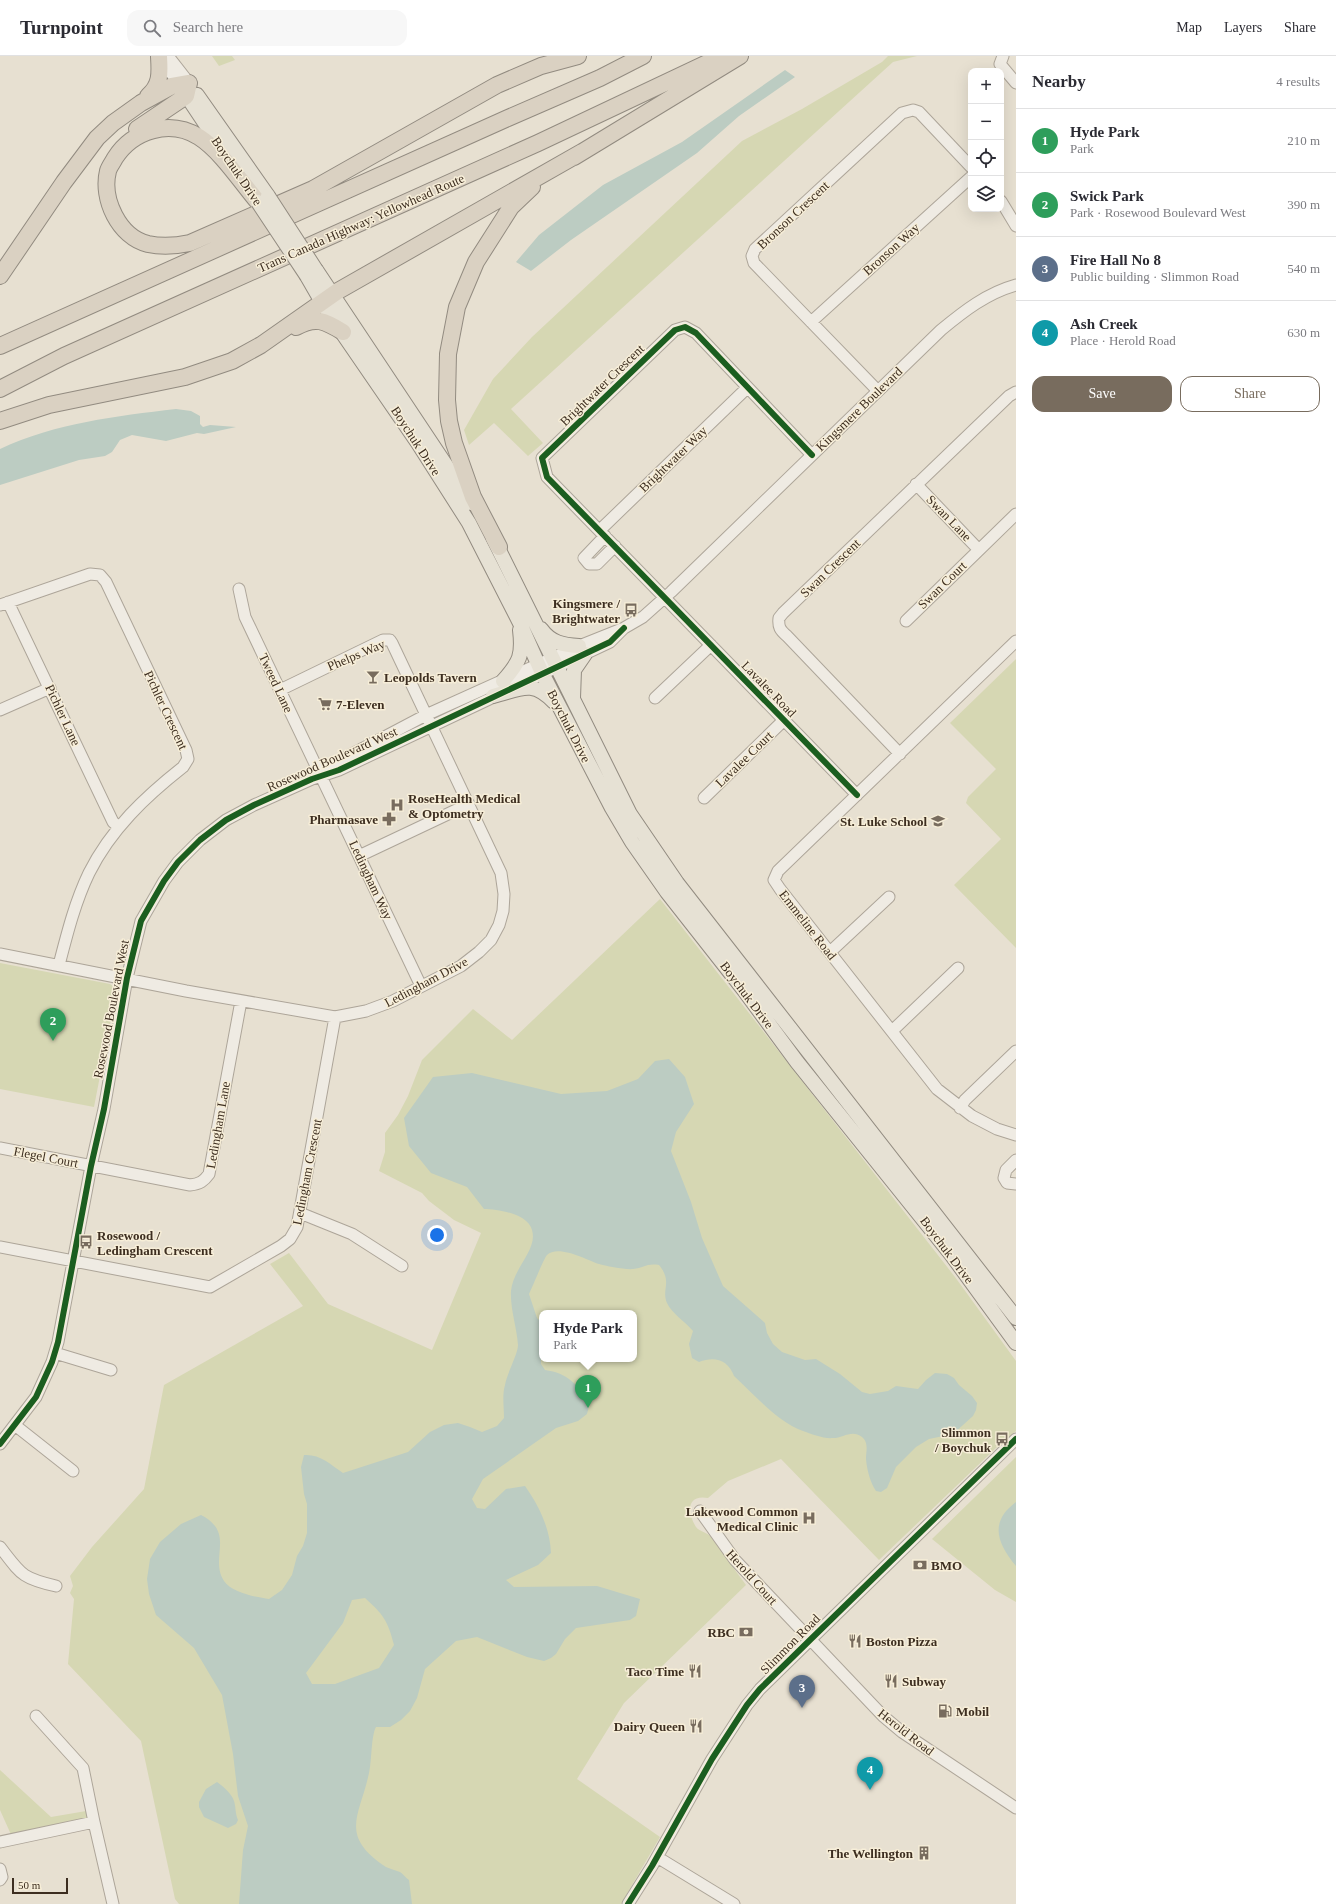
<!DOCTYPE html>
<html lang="en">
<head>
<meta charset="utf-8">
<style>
	body { margin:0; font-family:"Times New Roman",serif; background:#f7f7f7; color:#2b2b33 }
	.controls { position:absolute; right:12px; top:12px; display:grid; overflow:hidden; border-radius:8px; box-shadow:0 4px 16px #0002 }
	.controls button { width:36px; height:36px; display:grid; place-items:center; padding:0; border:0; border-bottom:1px solid #e1e1e2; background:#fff; color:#2b2b33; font:20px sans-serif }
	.scale { position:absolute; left:12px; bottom:10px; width:56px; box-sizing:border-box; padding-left:4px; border:2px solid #3d2e20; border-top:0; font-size:11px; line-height:14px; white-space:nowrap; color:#3d2e20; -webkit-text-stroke:3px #f7eed8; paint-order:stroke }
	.you { position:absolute; left:437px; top:1179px; width:14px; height:14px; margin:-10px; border:3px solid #fff; border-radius:50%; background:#1a73e8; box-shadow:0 0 0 6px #1a73e833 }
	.badge { display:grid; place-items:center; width:26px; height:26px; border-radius:50%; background:#786c5e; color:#fff; font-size:13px; font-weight:700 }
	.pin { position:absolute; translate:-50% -33px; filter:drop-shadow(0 1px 2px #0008) }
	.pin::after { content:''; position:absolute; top:21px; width:14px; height:12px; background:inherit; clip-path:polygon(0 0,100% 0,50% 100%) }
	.popup { position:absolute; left:539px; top:1254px; width:98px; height:52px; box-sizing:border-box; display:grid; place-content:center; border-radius:8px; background:#fff; filter:drop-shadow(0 1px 3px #0005); font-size:13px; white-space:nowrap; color:#7c7c81 }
	.popup b { font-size:15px; color:#2b2b33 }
	.popup::after { content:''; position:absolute; left:50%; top:100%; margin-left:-8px; border:8px solid transparent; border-top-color:#fff }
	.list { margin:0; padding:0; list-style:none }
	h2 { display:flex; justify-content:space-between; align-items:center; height:52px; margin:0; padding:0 16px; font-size:17px }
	h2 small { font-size:13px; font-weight:400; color:#7c7c81 }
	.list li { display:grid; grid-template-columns:26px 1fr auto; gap:12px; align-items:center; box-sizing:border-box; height:64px; padding:0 16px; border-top:1px solid #e1e1e2 }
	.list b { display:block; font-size:15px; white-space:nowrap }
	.list p { margin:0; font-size:13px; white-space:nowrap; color:#7c7c81 }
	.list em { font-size:13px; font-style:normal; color:#7c7c81 }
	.actions { display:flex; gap:8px; padding:12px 16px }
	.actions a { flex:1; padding:9px 0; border:1px solid #786c5e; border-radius:12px; text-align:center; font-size:14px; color:#786c5e }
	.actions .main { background:#786c5e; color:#fff }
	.icon { flex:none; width:22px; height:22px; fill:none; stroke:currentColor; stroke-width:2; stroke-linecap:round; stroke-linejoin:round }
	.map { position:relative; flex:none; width:1016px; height:1848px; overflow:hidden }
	header { display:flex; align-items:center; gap:24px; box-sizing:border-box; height:56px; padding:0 20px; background:#fff; border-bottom:1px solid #e1e1e2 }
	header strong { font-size:19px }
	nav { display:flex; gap:22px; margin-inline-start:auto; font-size:14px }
	.search { width:280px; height:36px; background:#f7f7f7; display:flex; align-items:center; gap:10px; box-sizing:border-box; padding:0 14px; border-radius:12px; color:#7c7c81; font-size:15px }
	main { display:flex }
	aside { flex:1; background:#fff }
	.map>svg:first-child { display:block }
</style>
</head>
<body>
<header>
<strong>Turnpoint</strong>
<div class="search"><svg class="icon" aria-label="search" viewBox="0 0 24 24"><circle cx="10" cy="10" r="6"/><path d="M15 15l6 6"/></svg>Search here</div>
<nav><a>Map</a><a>Layers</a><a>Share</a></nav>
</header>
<main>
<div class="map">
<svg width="1016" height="1848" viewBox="0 0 1016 1848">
	<rect width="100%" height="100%" fill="#e7e0d1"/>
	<path fill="#d6d7b3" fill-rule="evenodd" d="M212,0H232L235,4L219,10Z
		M888,0H917L893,6L511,353L543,387L528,400L494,367L469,389L464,374L493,323L532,281L742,85L802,53L882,6Z
		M1016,603V892L954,829L1001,783L966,747L968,741L996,713L950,667Z
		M660,843L955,1221L1016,1305V1375L997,1391L879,1504L781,1403L728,1425L708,1442C686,1438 687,1457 696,1471C700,1476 707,1476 711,1481C723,1497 734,1513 746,1529L624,1647L577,1723L660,1781L621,1848H179L175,1843L141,1685L68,1608L74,1543L70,1537L73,1530L70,1520L92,1491L144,1433L164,1329L303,1250L270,1208L289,1197L328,1248L432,1294L481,1177L454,1164L429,1145L422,1137L379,1115L385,1096V1077L398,1059L408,1040L422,1004L473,953L512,984ZM542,1257H634V1303H542Z
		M0,907L110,928L114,931L116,937L94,1051L0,1033Z
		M1016,1401V1546L995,1534L932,1483Z
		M0,1714L51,1761L92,1754L94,1766L13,1783L0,1754Z"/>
	<path fill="#bcccc2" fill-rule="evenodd" d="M785,14L795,21L739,60L697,97L571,184L531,215L516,206L539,179L603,129L682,86Z
		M176,353L191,355L200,360V368L203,371L210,369L236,371L204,378L197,377L166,385L132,379L120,384L112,396L105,400L79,404L0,429V393C56,367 116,360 176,353Z
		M669,1003L685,1021L694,1048L676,1076L671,1095L691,1146L702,1182L723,1230L765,1267L767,1277L773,1288L782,1296L805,1304L816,1303L840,1318L862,1336L870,1338L888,1335L896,1330L918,1333L926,1324L935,1317L947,1318L954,1322L959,1329L972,1340L977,1347L976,1354L973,1360L953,1378L929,1383L916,1391L896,1411L887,1432L881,1436L876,1435C870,1426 867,1414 866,1403C866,1395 869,1387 862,1381C852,1373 843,1382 833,1382C824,1383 811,1378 803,1375C776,1365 755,1339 734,1320C728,1304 715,1300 699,1306L692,1302L689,1288L693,1275C685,1265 672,1258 667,1247C661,1233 673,1226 659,1209C646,1207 644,1212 633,1213C626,1214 606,1210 599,1208C587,1204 558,1188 547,1199C543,1204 533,1230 529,1238L537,1262L542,1267L541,1308L545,1314C568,1317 576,1328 590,1346L587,1358L578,1365L556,1372L483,1423L472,1443L477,1452L485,1453L506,1433L525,1430C539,1450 550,1472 551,1497L538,1509L506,1524L514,1531L597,1530L640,1543L636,1560L630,1564L576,1572L565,1583L556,1598L551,1602L544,1605L527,1601L477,1581L456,1585L425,1613L417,1642L410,1655L401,1664L390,1671H376C371,1680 372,1704 369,1717C360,1760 338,1779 386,1811C390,1813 395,1814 400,1816C403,1818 406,1822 409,1824L412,1848H239L243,1794L248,1770L238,1740L233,1698L222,1639L194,1592L156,1559L149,1538L147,1523L150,1503L160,1486L181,1468L201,1459C236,1477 209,1502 224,1525C232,1537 256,1541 269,1543L282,1534L292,1519L297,1500L303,1490L307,1477V1448L304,1438L301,1411L304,1399C320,1398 330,1408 343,1417L408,1396L430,1376L444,1369L458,1367L470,1371L482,1376L497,1370L504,1362C504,1351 502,1339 505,1329C507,1317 518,1298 518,1289C517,1272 510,1253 511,1235C513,1212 538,1194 532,1174C528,1158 498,1153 484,1153L467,1131L431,1117L409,1090L404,1062L433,1021L472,1017L561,1038L607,1035L638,1023L655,1005ZM365,1542C383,1558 388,1565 394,1589L379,1612L335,1628H312L306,1617L343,1567L352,1544Z
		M1016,1446V1510C997,1487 989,1466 1016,1446Z
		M217,1726C223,1730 232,1738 234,1745C236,1751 235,1757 238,1764L236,1768L228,1772L204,1761L199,1751V1746L206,1733Z"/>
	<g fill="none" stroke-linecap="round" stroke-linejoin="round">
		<g stroke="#ada599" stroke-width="13">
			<path id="minor" d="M158,0L180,29
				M168,0L189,27
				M1003,0L1000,8L1016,27
				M1001,145L1016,170
				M811,266L971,121
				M878,335L754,207L752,200L755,193L902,57L913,54L919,56L971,111
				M812,399L696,277L685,271L675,274L542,402L547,421L857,739
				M916,428L979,494L1016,458
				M600,474L747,332
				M605,480L584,502L589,508H597L615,490
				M239,533L245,561L421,930
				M8,546L113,766L119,771
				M0,549L90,518L100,519L106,526L186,694L188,703L183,711C145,741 111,773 89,817C75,846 67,878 59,909
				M906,565L979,494
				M1016,585L778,815L774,824L780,833L937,1033L972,1060L997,1073L1016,1079
				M655,642L711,589
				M0,654L50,632
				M900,698L787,580C780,574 778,571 779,562L783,557L1009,340L1016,336
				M323,717L335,707L426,659L579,590L624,572L643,561L671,536L941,274C964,255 987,237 1016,229
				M704,742L784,664
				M359,800L469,748
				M830,896L889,841
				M0,898L186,935L335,961L366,955L393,945L461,910L479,896L491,884L499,869L503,855L504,838L501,817L392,587L390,584H383L280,634
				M892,975L958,912
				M960,1052L965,1044L1016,995
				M0,1092L190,1129C200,1128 204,1125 209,1118L241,945
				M1016,1104L1006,1114L1004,1122L1007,1127L1016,1128
				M300,1157L352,1178L402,1210
				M0,1191L210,1231L281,1190L290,1183L297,1171L335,961
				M55,1297L111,1314
				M16,1370L73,1415
				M0,1388L36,1341L52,1306L58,1286L91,1110L104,1053L127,922L141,865L164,825L178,806L200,784L226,764L254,749L312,723L339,714L610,586L624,572
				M700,1455L735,1504L883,1660L902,1676L1016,1752
				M0,1491C21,1518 21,1522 56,1530
				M36,1660L83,1712L94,1766
				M0,1786L94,1766L113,1848
				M657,1801L734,1848
				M0,1813L2,1821L0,1824
				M628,1848L652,1810L712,1703L747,1649L760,1633L810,1584L1016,1383"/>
		</g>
		<g stroke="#928b80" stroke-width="16">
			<path id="major" d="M181,31L227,100
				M197,39L268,140
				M316,214L471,447
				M307,220L326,253L418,387L469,467L519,565L542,617L612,752L632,786L667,836L744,934L797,1006L951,1198L1016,1287
				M493,482L630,758L677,827L1016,1262
				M541,573C551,587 563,589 579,590
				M503,625C520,606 523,599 520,574
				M493,640C521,633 532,623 554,646
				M573,642L574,614L585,598"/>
		</g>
		<g stroke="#928b80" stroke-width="18">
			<path id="highway" d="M148,40C161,29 160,17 159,1
				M574,101L740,0
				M258,146C241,126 221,95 199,81C170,63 133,74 115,102C113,106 109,111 108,115C101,143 119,181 148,188C162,191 176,190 190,187L313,133L497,29L541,10L578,0
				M0,220L64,126L97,82L113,67L141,47L172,30L189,27L186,40L137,73
				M296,271C316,260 325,265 343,276
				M0,290L508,62L600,22L643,0
				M0,333L64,300L538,87L722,0
				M0,365L49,349L185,321L232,305L261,289L338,235L582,96
				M499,491L473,441L454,387L449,365L447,344L448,298L457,251L476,206L511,151L532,131"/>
		</g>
		<use href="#minor" stroke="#efebe3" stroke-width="11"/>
		<use href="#major" stroke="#e6e1d4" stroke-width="14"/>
		<use href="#highway" stroke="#dad1c2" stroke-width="16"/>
		<g stroke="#928b80" stroke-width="16" stroke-linecap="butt">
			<path id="major-bridge" d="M268,140L316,214
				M258,146L307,220"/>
		</g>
		<use href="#major-bridge" stroke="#e6e1d4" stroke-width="14"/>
		<g stroke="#f7eed8" stroke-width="8">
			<path id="cycleway" d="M812,399L696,277L685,271L675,274L542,402L547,421L857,739
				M0,1388L36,1341L52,1306L58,1286L91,1110L104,1053L127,922L141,865L164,825L178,806L200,784L226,764L254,749L312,723L339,714L610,586L624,572
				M628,1848L652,1810L712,1703L747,1649L760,1633L810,1584L1016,1383"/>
		</g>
		<use href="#cycleway" stroke="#1b5e20" stroke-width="6"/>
	</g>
	<defs>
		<g id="bus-bare" transform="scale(1.08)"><path d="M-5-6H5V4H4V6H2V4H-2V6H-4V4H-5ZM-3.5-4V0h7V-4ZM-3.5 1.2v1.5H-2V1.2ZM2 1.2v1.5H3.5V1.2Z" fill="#786c5e" stroke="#f7eed8" stroke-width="2.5" paint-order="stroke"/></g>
		<g id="bar-bare" transform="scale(1.08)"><path d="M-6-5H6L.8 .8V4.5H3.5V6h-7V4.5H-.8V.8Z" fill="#786c5e" stroke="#f7eed8" stroke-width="2.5" paint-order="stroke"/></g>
		<g id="supermarket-bare" transform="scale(1.08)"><path d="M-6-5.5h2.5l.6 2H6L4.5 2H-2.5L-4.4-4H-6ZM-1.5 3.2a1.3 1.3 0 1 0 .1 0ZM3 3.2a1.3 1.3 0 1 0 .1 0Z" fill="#786c5e" stroke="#f7eed8" stroke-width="2.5" paint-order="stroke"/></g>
		<g id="hospital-bare" transform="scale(1.08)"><path d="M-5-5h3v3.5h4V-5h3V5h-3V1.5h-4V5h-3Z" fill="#786c5e" stroke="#f7eed8" stroke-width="2.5" paint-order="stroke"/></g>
		<g id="pharmacy-bare" transform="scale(1.08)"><path d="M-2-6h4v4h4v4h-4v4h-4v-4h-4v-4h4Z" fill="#786c5e" stroke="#f7eed8" stroke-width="2.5" paint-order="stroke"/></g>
		<g id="school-bare" transform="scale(1.08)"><path d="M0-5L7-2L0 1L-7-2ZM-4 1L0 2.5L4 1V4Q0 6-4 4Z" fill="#786c5e" stroke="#f7eed8" stroke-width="2.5" paint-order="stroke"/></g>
		<g id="bank-bare" transform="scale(1.08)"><path d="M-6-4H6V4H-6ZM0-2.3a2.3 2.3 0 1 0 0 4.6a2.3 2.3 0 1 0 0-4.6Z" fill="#786c5e" stroke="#f7eed8" stroke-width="2.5" paint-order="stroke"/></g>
		<g id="restaurant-bare" transform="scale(1.08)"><path d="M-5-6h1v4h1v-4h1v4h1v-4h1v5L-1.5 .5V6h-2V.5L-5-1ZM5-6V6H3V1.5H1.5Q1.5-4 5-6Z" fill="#786c5e" stroke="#f7eed8" stroke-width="2.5" paint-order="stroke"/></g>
		<g id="fuel-bare" transform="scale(1.08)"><path d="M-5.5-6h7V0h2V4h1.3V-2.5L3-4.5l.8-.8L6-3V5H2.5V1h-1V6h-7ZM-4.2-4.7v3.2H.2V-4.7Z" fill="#786c5e" stroke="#f7eed8" stroke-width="2.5" paint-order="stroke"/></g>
		<g id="building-bare" transform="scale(1.08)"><path d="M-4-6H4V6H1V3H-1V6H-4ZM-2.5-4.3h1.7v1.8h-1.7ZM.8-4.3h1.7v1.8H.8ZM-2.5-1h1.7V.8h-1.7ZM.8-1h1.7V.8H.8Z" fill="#786c5e" stroke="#f7eed8" stroke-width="2.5" paint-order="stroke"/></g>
	</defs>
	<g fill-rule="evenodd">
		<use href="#bus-bare" x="631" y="554"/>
		<use href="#bar-bare" x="373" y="621"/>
		<use href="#supermarket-bare" x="325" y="648"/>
		<use href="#hospital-bare" x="397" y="749"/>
		<use href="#pharmacy-bare" x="389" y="763"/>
		<use href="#school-bare" x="938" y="765"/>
		<use href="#bus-bare" x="86" y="1186"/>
		<use href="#bus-bare" x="1002" y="1383"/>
		<use href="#hospital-bare" x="809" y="1462"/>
		<use href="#bank-bare" x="920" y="1509"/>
		<use href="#bank-bare" x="746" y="1576"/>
		<use href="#restaurant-bare" x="855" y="1585"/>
		<use href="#restaurant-bare" x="695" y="1615"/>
		<use href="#restaurant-bare" x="891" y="1625"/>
		<use href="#fuel-bare" x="945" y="1655"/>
		<use href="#restaurant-bare" x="696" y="1670"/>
		<use href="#building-bare" x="924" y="1797"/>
	</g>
	<g text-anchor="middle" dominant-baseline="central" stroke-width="3" stroke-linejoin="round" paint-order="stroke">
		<g font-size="13" fill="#3d2e20" stroke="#f7eed8">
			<text transform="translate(237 115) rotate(56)">Boychuk Drive</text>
			<text transform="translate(793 159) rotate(-43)">Bronson Crescent</text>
			<text transform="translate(361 167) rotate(-24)">Trans Canada Highway: Yellowhead Route</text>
			<text transform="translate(891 193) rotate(-42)">Bronson Way</text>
			<text transform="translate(602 329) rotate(-44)">Brightwater Crescent</text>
			<text transform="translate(859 353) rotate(-44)">Kingsmere Boulevard</text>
			<text transform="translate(416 385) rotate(57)">Boychuk Drive</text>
			<text transform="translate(673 403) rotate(-44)">Brightwater Way</text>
			<text transform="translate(949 462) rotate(46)">Swan Lane</text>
			<text transform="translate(830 512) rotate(-44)">Swan Crescent</text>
			<text transform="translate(942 529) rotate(-44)">Swan Court</text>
			<text transform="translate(356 599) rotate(-23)">Phelps Way</text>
			<text transform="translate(276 627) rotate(65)">Tweed Lane</text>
			<text transform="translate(769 633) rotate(46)">Lavalee Road</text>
			<text transform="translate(166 654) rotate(65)">Pichler Crescent</text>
			<text transform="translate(63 659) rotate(65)">Pichler Lane</text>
			<text transform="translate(569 670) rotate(63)">Boychuk Drive</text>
			<text transform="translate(332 703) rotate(-24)">Rosewood Boulevard West</text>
			<text transform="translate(744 703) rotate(-44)">Lavalee Court</text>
			<text transform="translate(371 824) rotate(65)">Ledingham Way</text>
			<text transform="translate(808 869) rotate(52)">Emmeline Road</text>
			<text transform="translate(426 926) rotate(-28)">Ledingham Drive</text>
			<text transform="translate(747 939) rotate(53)">Boychuk Drive</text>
			<text transform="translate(111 953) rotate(-79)">Rosewood Boulevard West</text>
			<text transform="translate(218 1069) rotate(-80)">Ledingham Lane</text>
			<text transform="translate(46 1101) rotate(11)">Flegel Court</text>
			<text transform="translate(307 1116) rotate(-79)">Ledingham Crescent</text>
			<text transform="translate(947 1194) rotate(53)">Boychuk Drive</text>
			<text transform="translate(752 1521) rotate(48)">Herold Court</text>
			<text transform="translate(790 1588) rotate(-45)">Slimmon Road</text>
			<text transform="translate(906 1676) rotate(38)">Herold Road</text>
		</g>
		<g font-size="13" font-weight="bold" fill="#3d2e20" stroke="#f7eed8" text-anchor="end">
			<text x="620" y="547">Kingsmere /<tspan x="620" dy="15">Brightwater</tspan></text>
			<text x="384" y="621" text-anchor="start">Leopolds Tavern</text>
			<text x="336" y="648" text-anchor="start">7-Eleven</text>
			<text x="408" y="742" text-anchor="start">RoseHealth Medical<tspan x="408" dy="15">&amp; Optometry</tspan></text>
			<text x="378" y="763">Pharmasave</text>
			<text x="927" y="765">St. Luke School</text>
			<text x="97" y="1179" text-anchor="start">Rosewood /<tspan x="97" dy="15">Ledingham Crescent</tspan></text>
			<text x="991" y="1376">Slimmon<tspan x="991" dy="15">/ Boychuk</tspan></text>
			<text x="798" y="1455">Lakewood Common<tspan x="798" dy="15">Medical Clinic</tspan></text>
			<text x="931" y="1509" text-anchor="start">BMO</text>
			<text x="735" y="1576">RBC</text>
			<text x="866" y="1585" text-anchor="start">Boston Pizza</text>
			<text x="684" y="1615">Taco Time</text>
			<text x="902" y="1625" text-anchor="start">Subway</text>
			<text x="956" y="1655" text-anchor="start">Mobil</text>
			<text x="685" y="1670">Dairy Queen</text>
			<text x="913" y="1797">The Wellington</text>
		</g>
	</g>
</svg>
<div class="controls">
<button>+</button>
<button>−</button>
<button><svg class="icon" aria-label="locate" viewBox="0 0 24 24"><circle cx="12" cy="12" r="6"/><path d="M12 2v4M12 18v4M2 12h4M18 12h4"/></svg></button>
<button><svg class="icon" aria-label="layers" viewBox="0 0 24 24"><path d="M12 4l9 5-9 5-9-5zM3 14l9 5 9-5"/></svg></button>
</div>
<div class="scale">50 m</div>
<div class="you"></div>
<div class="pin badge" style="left:588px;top:1352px;background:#2e9e5b">1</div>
<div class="popup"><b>Hyde Park</b>Park</div>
<div class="pin badge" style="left:53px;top:985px;background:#2e9e5b">2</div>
<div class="pin badge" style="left:802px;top:1652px;background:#5c6f8a">3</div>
<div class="pin badge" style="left:870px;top:1734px;background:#0f9aa8">4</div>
</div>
<aside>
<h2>Nearby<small>4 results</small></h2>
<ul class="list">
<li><span class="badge" style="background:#2e9e5b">1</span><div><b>Hyde Park</b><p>Park</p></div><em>210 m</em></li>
<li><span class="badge" style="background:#2e9e5b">2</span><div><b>Swick Park</b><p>Park · Rosewood Boulevard West</p></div><em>390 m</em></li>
<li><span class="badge" style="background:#5c6f8a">3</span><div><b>Fire Hall No 8</b><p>Public building · Slimmon Road</p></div><em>540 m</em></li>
<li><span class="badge" style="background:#0f9aa8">4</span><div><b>Ash Creek</b><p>Place · Herold Road</p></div><em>630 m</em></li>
</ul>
<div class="actions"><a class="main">Save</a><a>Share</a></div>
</aside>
</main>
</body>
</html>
